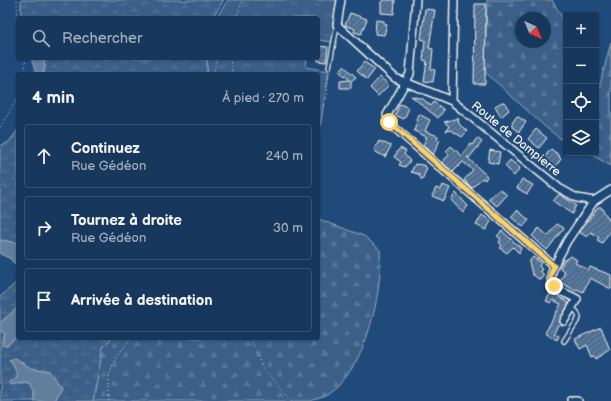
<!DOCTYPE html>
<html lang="fr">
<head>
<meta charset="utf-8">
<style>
	body { margin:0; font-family:"Balsamiq Sans",sans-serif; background:#203f62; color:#f1f3f6 }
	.controls { position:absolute; right:12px; top:12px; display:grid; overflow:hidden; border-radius:4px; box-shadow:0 1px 3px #0004 }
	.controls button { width:36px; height:36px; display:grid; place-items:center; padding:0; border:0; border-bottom:1px solid #365272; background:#17385c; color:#f1f3f6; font:20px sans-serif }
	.compass { position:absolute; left:515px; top:12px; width:36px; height:36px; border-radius:50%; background:#17385c; box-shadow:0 1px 3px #0004; rotate:136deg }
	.stop { position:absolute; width:12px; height:12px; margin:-9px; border:3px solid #ffd166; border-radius:50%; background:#fff }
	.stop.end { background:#ffd166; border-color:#fff; box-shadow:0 1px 4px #0008 }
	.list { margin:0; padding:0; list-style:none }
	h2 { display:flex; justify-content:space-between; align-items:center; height:52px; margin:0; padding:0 16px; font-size:17px }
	h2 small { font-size:13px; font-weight:400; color:#9eacbb }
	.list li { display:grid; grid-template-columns:26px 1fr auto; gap:12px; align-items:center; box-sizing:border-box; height:64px; margin:0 8px 8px; padding:0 8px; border:1px solid #365272; border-radius:4px }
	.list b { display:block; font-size:15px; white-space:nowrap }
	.list p { margin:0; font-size:13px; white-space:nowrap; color:#9eacbb }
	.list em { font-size:13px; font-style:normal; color:#9eacbb }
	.icon { flex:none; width:22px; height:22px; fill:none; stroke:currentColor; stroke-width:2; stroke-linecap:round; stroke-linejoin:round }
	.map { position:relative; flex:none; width:611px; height:401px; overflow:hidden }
	.search { position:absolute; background:#17385c; box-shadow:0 1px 3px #0004; left:16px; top:16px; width:304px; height:44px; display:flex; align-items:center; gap:10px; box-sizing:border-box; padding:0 14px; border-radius:4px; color:#9eacbb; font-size:15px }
	.panel { position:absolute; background:#17385c; box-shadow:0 1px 3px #0004; left:16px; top:72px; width:304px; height:268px; border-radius:4px }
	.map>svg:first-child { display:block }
</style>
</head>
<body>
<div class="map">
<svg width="611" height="401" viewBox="0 0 611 401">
	<defs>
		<pattern id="grass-tufts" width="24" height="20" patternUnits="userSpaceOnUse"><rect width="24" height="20" fill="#3a5f88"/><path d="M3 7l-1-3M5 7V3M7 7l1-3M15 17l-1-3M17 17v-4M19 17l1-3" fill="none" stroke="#577699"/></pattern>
		<pattern id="forest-firs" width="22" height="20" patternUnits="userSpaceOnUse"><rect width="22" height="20" fill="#3a5f88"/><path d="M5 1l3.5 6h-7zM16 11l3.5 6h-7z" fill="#577699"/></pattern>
		<pattern id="wetland-marsh" width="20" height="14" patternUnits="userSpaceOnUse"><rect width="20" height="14" fill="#3a5f88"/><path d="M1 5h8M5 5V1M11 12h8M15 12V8" fill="none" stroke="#577699"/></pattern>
		<pattern id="building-hatch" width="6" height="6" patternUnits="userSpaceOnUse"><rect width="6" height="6" fill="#4d6e92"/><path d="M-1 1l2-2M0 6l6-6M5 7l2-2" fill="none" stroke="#708aa6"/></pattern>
	</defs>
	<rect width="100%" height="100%" fill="#1f4a7a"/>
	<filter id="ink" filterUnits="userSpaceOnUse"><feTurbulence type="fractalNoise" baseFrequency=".025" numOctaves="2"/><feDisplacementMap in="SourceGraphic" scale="8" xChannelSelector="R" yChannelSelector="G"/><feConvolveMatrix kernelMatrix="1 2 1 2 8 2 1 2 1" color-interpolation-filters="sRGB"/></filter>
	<g filter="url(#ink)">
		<path fill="url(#grass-tufts)" stroke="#97a8b8" d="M228,0H339L333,42L318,40V18H216Z
			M207,58H307L306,67L329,71L318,140V74H207Z"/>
		<path fill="url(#forest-firs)" stroke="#97a8b8" fill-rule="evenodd" d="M487,0H552L566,24V143L544,126L485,72ZM521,18H545V42H521Z
			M611,42V166L589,153H579H596V99Z
			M318,219L364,236L380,250C383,293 366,370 327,395C323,398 315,399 310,401H93L103,347L112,338H318Z"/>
		<path fill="url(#wetland-marsh)" stroke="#97a8b8" d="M21,0H224L212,18H21Z
			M44,58H207V74H43L45,68Z
			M18,130V243L0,240V146L9,142Z
			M18,281V307L0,323V297Z
			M0,330L5,334L2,342L9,344L18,336V338H112L103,347L93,401H54L61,387L50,371L31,368L14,358L12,362L17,374L15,378L9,382L11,385L24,382L29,383L34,392V401H0Z"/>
		<path fill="#627e9d" stroke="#9cacbb" d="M31,58H44L45,68L43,74L36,73Z
			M0,240L18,243V267L9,258L0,254Z
			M18,307V336L6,346L2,345L5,334L0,330V323Z
			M14,358L31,368L50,371L61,387L54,401H34V392L29,383L24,382L11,385L9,384V382L15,378L17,374L12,362L9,360Z"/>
		<path fill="url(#building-hatch)" stroke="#f4f1e8" d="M383,0H395L394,14L381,13V2Z
			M475,4H486L485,84H474Z
			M425,9L435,10L429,48L433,49L431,69L435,70L433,82L424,81L427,61L423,60L425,40L421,39Z
			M350,13L367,19L361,34L354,32L355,29L345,25Z
			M376,20L384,21V24H387L384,35L375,34Z
			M318,46L328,47L326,62L318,61Z
			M364,62L375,69L367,80L357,71Z
			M344,66L356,77L351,81V88H340V81L350,80L339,71Z
			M380,77L389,85L378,96L370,88Z
			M411,96L423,99L431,106L434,102L444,110L438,118Z
			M502,102H504L509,110L501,117L495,106Z
			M400,104L409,108L404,119L395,115Z
			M419,114L430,120L425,131L438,136L437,139L440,140L433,155L423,145L427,137L414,131Z
			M517,116L526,122L519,132L512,127V123Z
			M458,118L459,124L467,131L462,137L451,130L446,131L449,126L444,122Z
			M536,129L547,138L539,148L528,139Z
			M477,138L482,142L469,158L467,157L487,176L485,180L482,178L472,188L464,180L473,170L463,162L453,172L442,162L449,155L446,151L451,146L462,156L470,144L472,145Z
			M379,141L391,146L385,157L374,151Z
			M400,148L406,151L404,154L410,161L405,167L399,165L401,162L394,157Z
			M551,149L560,156L559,157L561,159L554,169L542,160Z
			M490,150L500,152L498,164L488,162Z
			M510,160L520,168L514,176L505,166Z
			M415,164L423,165L427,168L422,180L418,174L411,172Z
			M522,179L533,185L527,194L517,188Z
			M443,185L450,188L444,201L432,196L436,188L441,190Z
			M500,189L507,195L497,206L488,199Z
			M456,193L468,206L463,213L451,200Z
			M559,194L576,205L572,214L553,201Z
			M598,207H601L611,223V230L602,243L597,240L599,238L591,232L587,237L579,232Z
			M517,210L529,220L523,227L511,217Z
			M482,215L491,221L486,230L476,225Z
			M557,224L564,228L547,250L532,236L539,228L548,236Z
			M502,231L521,248L519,253L513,247L507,253L500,248L502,246L499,242L501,239L497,236Z
			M571,256L577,260L575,263L589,270L590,267L611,275V289L590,278L583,292L577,289L576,291L560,282L565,272L560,268L564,260Z
			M533,257L541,263L539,266L542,269L540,271L544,275L540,280L532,274L529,262Z
			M551,292L569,303L554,333L559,336L557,340L545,333L561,304L553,300L551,303L546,301Z
			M601,327L610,350L596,359L595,356L592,357L587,345L580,349L575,339Z"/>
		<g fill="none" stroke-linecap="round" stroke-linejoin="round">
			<g stroke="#f4f1e8" stroke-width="6">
				<path id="lane" d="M329,67L337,26
					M564,341L579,318L577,312L572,308"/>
			</g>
			<g stroke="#f4f1e8" stroke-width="10">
				<path id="street" d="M341,0L337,25L395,78L452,101L559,188L577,198L594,201L611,190
					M416,0L410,74L387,115L389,123L554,266L567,241L594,201
					M452,101L454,0
					M554,266C545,289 558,289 577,299L564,321
					M571,401H578"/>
			</g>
			<path stroke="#f4f1e8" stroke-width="1" stroke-dasharray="1 3" stroke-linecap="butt" d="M17,0L18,30
				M236,18L243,0
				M25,58L26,74
				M230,58L232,74
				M213,74L217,58
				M318,112L327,98L329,72
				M0,127L18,98
				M250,338L263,369L292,401
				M109,401V374L116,357L131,338"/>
			<use href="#lane" stroke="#1f4a7a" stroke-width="3.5"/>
			<use href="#street" stroke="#1f4a7a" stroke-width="7"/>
		</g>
	</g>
	<g fill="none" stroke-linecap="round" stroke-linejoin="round" filter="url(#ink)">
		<path stroke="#ffd166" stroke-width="5" d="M389,122L554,266C551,273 548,279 554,286"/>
	</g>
	<g text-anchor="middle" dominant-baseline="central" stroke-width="3.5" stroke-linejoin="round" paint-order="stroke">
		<g font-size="12" fill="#f4f1e8" stroke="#1f4a7a">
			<text transform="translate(516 139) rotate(39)">Route de Dampierre</text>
		</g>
	</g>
</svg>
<div class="controls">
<button>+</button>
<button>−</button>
<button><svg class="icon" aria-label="locate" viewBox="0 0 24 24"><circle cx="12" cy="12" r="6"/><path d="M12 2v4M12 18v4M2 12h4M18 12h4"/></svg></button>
<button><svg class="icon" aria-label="layers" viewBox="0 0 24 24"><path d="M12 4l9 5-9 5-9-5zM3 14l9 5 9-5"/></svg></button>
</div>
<svg class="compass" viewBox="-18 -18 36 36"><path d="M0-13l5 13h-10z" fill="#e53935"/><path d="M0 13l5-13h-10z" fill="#9eacbb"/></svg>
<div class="stop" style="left:389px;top:122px"></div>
<div class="stop end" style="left:554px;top:286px"></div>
<div class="search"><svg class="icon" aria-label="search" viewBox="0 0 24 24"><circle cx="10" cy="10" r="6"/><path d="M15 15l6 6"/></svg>Rechercher</div>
<section class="panel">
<h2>4 min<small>À pied · 270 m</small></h2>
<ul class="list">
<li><svg class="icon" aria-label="ahead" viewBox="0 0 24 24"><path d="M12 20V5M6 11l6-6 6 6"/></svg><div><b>Continuez</b><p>Rue Gédéon</p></div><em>240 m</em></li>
<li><svg class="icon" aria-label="right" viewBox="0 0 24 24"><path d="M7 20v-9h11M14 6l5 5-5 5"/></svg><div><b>Tournez à droite</b><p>Rue Gédéon</p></div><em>30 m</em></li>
<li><svg class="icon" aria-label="arrive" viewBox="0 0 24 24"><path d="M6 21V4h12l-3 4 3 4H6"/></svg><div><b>Arrivée à destination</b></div></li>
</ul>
</section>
</div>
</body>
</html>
